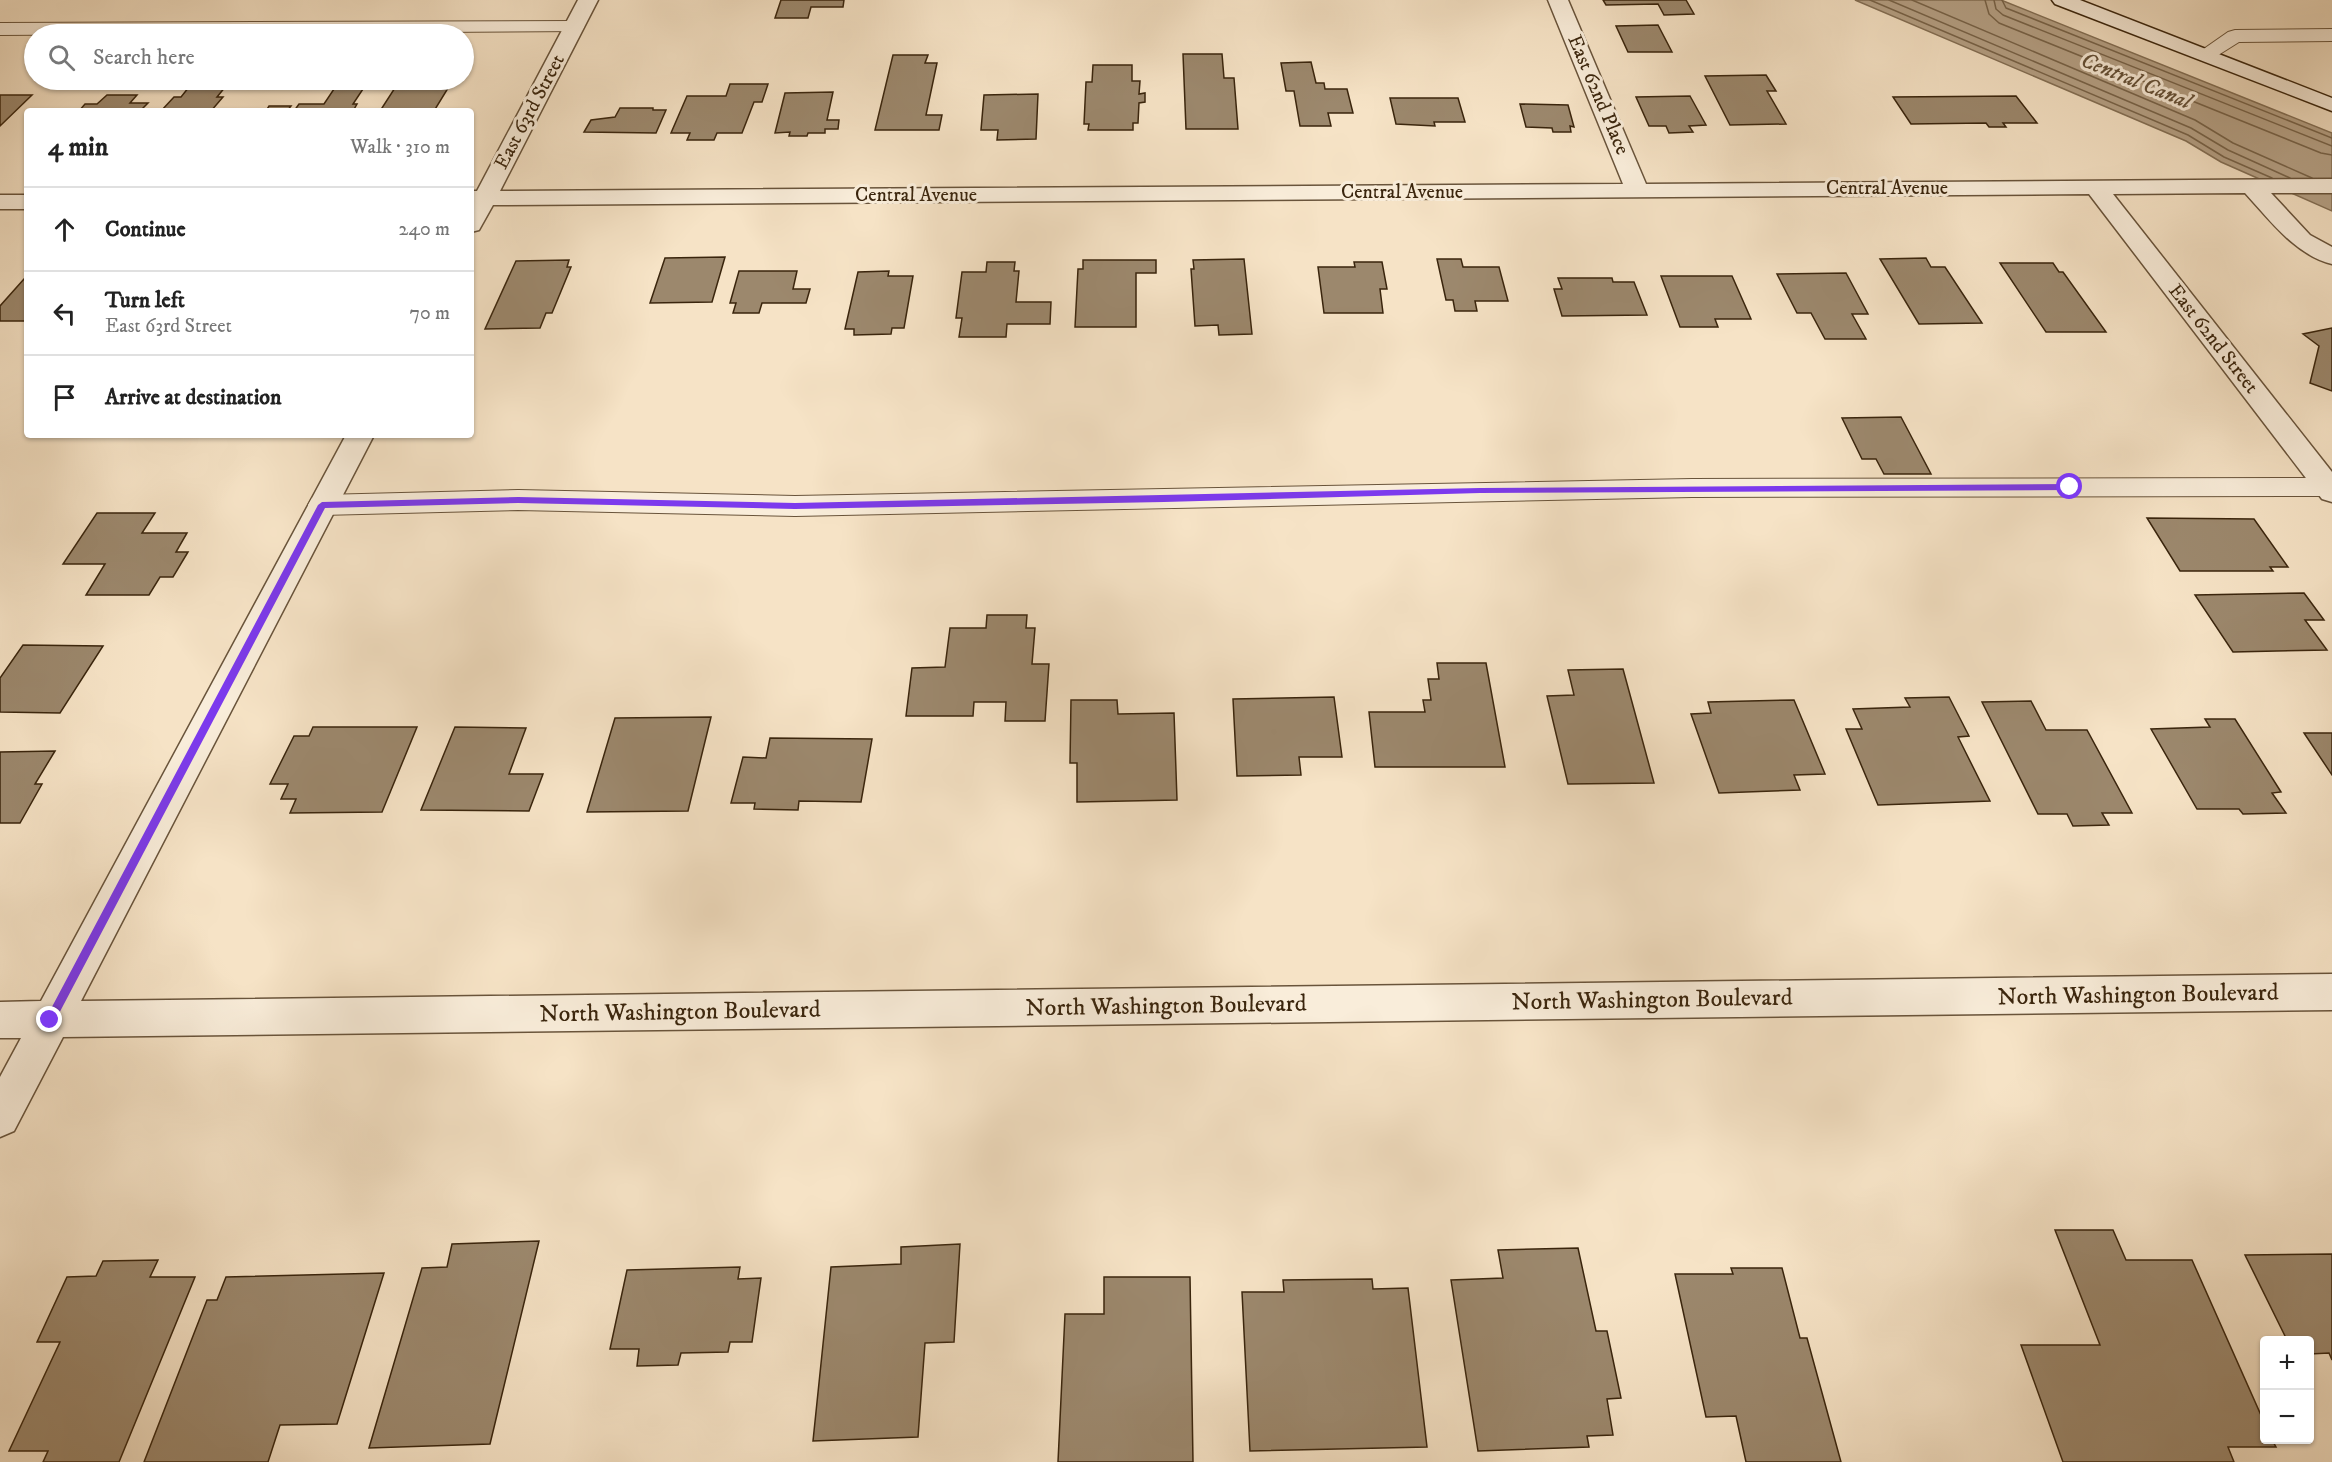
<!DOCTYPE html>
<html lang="en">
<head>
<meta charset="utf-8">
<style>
	body { margin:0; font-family:"IM FELL DW Pica",serif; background:#f2f2f2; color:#222 }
	.controls { position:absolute; right:18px; bottom:18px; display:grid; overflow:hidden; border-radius:6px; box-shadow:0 2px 4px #0004 }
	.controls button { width:54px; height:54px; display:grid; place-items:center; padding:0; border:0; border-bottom:2px solid #e0e0e0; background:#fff; color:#222; font:30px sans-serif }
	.stop { position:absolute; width:18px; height:18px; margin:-14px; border:4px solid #7c3aed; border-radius:50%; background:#fff }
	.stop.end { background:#7c3aed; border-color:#fff; box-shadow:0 2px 6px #0008 }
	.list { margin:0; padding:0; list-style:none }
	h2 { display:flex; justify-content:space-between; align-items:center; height:78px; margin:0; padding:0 24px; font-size:26px }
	h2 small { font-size:20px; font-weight:400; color:#767676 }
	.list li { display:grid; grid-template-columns:39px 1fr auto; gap:18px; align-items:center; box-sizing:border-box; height:84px; padding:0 24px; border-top:2px solid #e0e0e0 }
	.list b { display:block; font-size:22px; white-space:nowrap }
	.list p { margin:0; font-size:20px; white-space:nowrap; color:#767676 }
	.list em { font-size:20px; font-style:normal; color:#767676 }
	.icon { flex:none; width:33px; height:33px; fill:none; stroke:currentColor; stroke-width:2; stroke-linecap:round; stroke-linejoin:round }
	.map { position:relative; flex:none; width:2332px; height:1462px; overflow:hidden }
	.search { position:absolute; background:#fff; box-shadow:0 2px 4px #0004; left:24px; top:24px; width:450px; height:66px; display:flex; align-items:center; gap:15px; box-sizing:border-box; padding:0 21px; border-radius:33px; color:#767676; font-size:22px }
	.panel { position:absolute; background:#fff; box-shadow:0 2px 4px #0004; left:24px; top:108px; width:450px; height:330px; border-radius:6px }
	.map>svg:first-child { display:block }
</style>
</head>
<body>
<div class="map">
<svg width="2332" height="1462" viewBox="0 0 2332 1462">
	<rect width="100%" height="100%" fill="#f6e3c6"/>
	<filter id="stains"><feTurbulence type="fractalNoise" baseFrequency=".00333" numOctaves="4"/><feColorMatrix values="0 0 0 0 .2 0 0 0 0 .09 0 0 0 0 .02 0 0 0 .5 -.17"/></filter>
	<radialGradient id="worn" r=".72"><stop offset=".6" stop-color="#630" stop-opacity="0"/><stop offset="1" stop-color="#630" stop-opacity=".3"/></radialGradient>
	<path fill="#b6a287" stroke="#847056" stroke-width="1.5" d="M1855,0H2001L2332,133V211L2221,162L2186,141Z"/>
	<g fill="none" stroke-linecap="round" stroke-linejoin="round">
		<path stroke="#78644a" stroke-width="1.5" d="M1870,0L2188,135L2224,157L2272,178
			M1889,0L2191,128L2228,150L2290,178
			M1912,0L2195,120L2233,143L2312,178
			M1985,0L1989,14L1999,23L2321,153L2332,155
			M1994,0L1996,9L2003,15L2332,146
			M2002,0L2006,8L2332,138"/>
	</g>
	<path fill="#9c886d" stroke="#3a250d" stroke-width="1.5" d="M781,0H844L843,7H811L808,18H775Z
		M1603,0H1686L1694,14L1664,15L1658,4L1606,5Z
		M1658,25L1672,52H1628L1616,26Z
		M1183,54H1222L1224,78H1234L1238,129H1186Z
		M893,55H928L925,63H937L926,115H942L939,130H875Z
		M1311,62L1316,83H1324L1325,89H1347L1353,113H1328L1331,126H1300L1294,91H1286L1281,63Z
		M1093,65H1132V81H1140L1139,94L1145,93V102L1139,103L1138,123H1133V130H1088L1089,124H1084L1086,82H1092Z
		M1766,75L1776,91H1767L1786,124L1730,125L1705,76Z
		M400,80H453L434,111H380Z
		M730,84H768L762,102H754L742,133H717L714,140H687L690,133H671L687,96H726Z
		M226,86L217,97H223L211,111H161L174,97H181L189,87Z
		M336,86H365L353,104H357L353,111H294L299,104H324Z
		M833,92L827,120H839L838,129H825V133H808L807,136H789L790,132L775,133L785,93Z
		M1038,94L1036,139L997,140L998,130H981L984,95Z
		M0,95H32L0,126Z
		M107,95H137L130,103H148L140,111H79L85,104H97Z
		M1690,96L1706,125L1689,126L1693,132L1669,133L1666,126H1649L1636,97Z
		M2016,96L2037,123H2003L2006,127H1989L1986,123L1911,124L1893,97Z
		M1390,98H1458L1465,122H1434L1435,126L1396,124Z
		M1520,104L1568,105L1574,127L1570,126L1571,132H1553L1552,128L1526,127Z
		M269,106H291L287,111H266Z
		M620,108H653V110H666L656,133L584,132L591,120L615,117Z
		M725,257L712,302L650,303L665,258Z
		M1926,258L1931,267H1945L1982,323L1919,324L1880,259Z
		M1244,259L1252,334L1219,335L1218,325L1195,326L1191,269H1194L1193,260Z
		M1437,259H1461L1463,267H1499L1508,301H1475L1477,311H1455L1453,300H1446Z
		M569,260L567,267H571L552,313H546L540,328L485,329L516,261Z
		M1083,260H1156V273H1136V327H1075L1078,269H1083Z
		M987,262H1015L1014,271H1019L1016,302H1051L1050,324H1007L1006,337H959L962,318H956L962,272H986Z
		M1354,262H1382L1387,289H1380L1383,313H1324L1318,267H1355Z
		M2000,263H2053L2059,272H2063L2106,332H2046Z
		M739,271H797L793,289H810L806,303H762L759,313H733L736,303H730Z
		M889,271L888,276H913L904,328H892L891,334L854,335V329H845L858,272Z
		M1846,273L1868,314H1852L1866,339H1825L1811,313H1797L1777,274Z
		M1661,276H1732L1751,319H1715L1718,327H1680Z
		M1558,278H1612L1613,282H1634L1647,315L1562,316L1554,289H1562Z
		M24,279H27V321H0V306Z
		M2332,328V391L2310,383L2319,346L2303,334Z
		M1901,417L1931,474H1884L1876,459H1862L1842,418Z
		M97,513H155L142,533H187L176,552H188L173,577H160L149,595H86L105,564H63Z
		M2147,518L2254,519L2288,567H2270L2273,571H2180Z
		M2304,593L2324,620H2305L2327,650L2233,652L2195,595Z
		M987,615H1027L1026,628H1035L1032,664H1049L1045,721H1005L1006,702H974L973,716H906L912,668L945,667L950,628H986Z
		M23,645L103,646L60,713L0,712V678Z
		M1437,663H1486L1505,767H1375L1369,712H1425L1423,700H1431L1428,679H1439Z
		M1623,669L1654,783L1568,784L1547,696L1574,695L1568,670Z
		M1334,697L1342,757H1299L1301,775L1237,776L1233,699Z
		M1949,697L1969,736L1958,737L1990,801L1878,805L1846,729H1862L1853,709L1910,707L1905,698Z
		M1071,700H1117L1118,714L1174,713L1177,800L1077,802V763H1070Z
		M1794,700L1825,774L1794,775L1800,790L1719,793L1691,714L1711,713L1708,702Z
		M2031,701L2046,730H2087L2132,813H2102L2109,825L2073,826L2067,814H2038L1982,702Z
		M711,717L688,811L587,812L615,718Z
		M2205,719H2235L2281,792L2272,793L2286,813L2243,814L2239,809H2197L2151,729L2210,727Z
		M313,727H417L382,812L290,813L296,799H281L288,784H270L294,736H309Z
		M455,727L526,728L509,774H543L529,811L421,810Z
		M2304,733H2332V775Z
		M770,738L872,739L861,802L799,801L798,810L754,809L755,803H731L743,757L766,758Z
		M55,751L35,784H42L20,823H0V752Z
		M2055,1230H2113L2126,1260H2192L2264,1422V1440H2272L2276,1447H2228L2234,1462H2063L2021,1345H2100Z
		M539,1241L490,1444L369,1448L422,1268L447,1267L452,1244Z
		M960,1244L954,1342L925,1343L918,1437L813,1441L831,1267L901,1264V1247Z
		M1578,1248L1596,1331H1607L1621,1398L1607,1399L1613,1435L1587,1436L1589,1447L1478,1451L1451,1280L1503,1278L1498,1250Z
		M2332,1254V1360L2329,1353L2310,1354V1340H2287L2245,1255Z
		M158,1260L150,1277H195L119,1462H43L48,1451H9L60,1342H37L67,1277L96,1276L103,1261Z
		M740,1267L738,1279L761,1278L752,1342H730L728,1352L681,1353L678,1365L637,1366L639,1349H610L627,1270Z
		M1731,1268H1782L1800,1338H1807L1841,1462H1746L1736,1416L1706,1417L1675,1274H1733Z
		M384,1273L337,1424L280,1425L268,1462H144L207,1300H217L226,1277Z
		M1104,1277H1190L1193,1462H1058L1065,1314H1104Z
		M1372,1279L1373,1289L1408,1288L1427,1447L1250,1451L1242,1292H1284L1283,1280Z"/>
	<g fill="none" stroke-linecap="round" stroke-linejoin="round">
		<g stroke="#69543b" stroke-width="2">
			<path id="lane" d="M574,21L581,23L584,27L581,31L0,35V23Z
				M2332,29V41L2239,42L2212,59H2198L2195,55L2228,32L2235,30Z
				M2328,478L2332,479V495L2328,496L1692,497L795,516L518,510L322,515L312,512L308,505L312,498L322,495L518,490L795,496L1692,479Z"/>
		</g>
		<g stroke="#69543b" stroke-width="3">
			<path id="street" d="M578,0H598L500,191L1623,184L1548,0H1568L1646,184L2332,179V193H2271L2310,235L2332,247V264C2295,255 2270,220 2245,193L2113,194L2332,472V502L2322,499L2089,194L493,205L479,230L471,232V191H477Z
				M0,195H27V209H0Z
				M346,435H374L81,1001L2332,974V1010L63,1037L14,1131L0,1137V1077L21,1038H0V1002L41,1001Z"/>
		</g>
		<g stroke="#3a250d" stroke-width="3">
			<path id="secondary" d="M2052,0H2080L2332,98V111L2055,4Z"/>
		</g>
		<use href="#lane" fill="#f9edda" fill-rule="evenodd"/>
		<use href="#street" fill="#f9edda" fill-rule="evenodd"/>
		<use href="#secondary" fill="#f9edda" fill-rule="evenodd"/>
	</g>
	<path fill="#7c3aed" d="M2070,484L2075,487L2070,490L1480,493L1164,502L795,509L518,503L325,508L54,1023H46L45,1020L318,505L322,502L518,497L795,503L1480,488Z"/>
	<g text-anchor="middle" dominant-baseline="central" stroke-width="6" stroke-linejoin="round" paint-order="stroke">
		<g font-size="20" fill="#3a250d" stroke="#f9edda">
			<text transform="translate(1598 95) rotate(67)">East 62nd Place</text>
			<text transform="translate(530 112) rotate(-62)">East 63rd Street</text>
			<text x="1887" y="188">Central Avenue</text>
			<text x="1402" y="192">Central Avenue</text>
			<text x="916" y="195">Central Avenue</text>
			<text transform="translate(2213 339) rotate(52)">East 62nd Street</text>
		</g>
		<g font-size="22" font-style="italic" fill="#655138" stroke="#f9edda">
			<text transform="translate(2136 81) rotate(22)">Central Canal</text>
		</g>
		<g font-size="24" fill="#3a250d" stroke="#f9edda">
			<text transform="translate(2138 995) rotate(-1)">North Washington Boulevard</text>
			<text transform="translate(1652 1000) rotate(-1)">North Washington Boulevard</text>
			<text transform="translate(1166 1006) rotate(-1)">North Washington Boulevard</text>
			<text transform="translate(680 1012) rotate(-1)">North Washington Boulevard</text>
		</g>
	</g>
	<rect width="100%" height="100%" filter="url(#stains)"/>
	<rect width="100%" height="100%" fill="url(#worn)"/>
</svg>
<div class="controls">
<button>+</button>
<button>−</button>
</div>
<div class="stop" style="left:2070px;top:487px"></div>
<div class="stop end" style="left:50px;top:1020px"></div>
<div class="search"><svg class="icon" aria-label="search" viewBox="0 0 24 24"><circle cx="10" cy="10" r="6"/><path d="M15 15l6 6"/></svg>Search here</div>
<section class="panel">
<h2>4 min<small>Walk · 310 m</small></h2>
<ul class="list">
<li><svg class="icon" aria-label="ahead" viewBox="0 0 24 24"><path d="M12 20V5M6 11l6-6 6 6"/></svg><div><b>Continue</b></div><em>240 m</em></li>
<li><svg class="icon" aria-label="left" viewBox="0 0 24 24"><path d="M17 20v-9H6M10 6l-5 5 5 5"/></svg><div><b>Turn left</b><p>East 63rd Street</p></div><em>70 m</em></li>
<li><svg class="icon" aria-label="arrive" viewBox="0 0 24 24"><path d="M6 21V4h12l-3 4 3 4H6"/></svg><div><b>Arrive at destination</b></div></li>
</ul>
</section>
</div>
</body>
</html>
